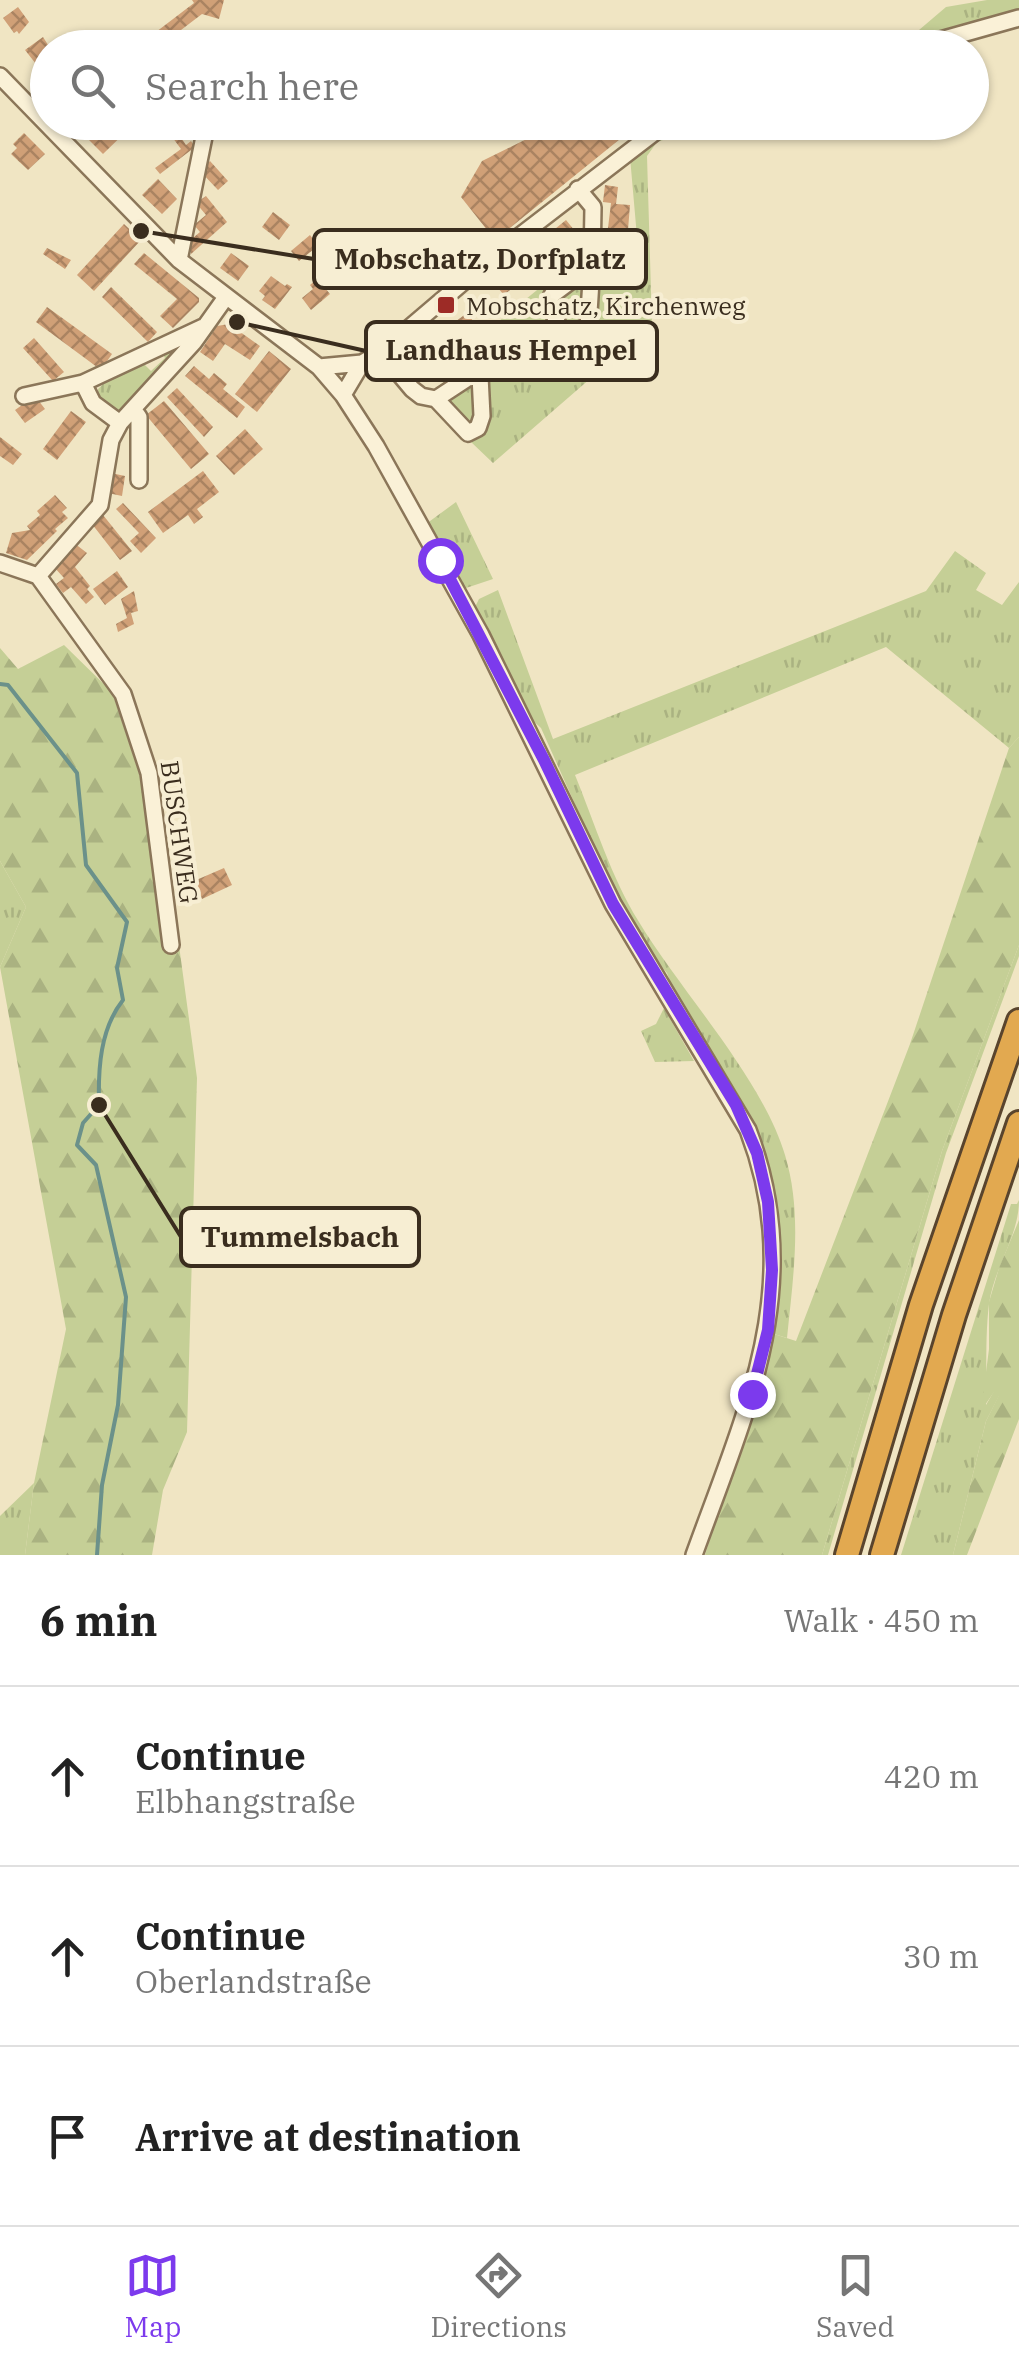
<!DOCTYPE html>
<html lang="en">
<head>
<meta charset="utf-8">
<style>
	body { margin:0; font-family:"IBM Plex Serif",serif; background:#f2f2f2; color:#222 }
	.stop { position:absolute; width:30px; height:30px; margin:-22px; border:8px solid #7c3aed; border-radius:50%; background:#fff }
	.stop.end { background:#7c3aed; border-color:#fff; box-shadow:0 2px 10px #0008 }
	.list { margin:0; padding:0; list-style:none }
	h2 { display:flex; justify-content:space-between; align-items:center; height:130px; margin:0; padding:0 40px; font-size:42px }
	h2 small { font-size:32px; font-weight:400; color:#767676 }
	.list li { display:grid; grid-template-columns:65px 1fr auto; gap:30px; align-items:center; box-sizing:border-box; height:180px; padding:0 40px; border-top:2px solid #e0e0e0 }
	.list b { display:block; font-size:38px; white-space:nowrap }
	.list p { margin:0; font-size:32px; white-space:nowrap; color:#767676 }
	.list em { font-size:32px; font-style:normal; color:#767676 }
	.icon { flex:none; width:55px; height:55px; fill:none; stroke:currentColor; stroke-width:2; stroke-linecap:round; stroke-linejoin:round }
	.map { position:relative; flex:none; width:1019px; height:1555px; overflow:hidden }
	.search { position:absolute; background:#fff; box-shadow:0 2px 8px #0004; left:30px; right:30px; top:30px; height:110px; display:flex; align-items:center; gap:25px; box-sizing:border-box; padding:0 35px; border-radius:55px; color:#767676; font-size:38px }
	.sheet { height:670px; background:#fff }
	nav { display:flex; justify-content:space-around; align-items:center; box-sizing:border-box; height:140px; border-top:2px solid #e0e0e0; background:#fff; font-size:28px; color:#767676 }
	nav a { display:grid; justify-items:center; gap:5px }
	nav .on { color:#7c3aed }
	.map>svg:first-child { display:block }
</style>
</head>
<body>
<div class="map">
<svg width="1019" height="1555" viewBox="0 0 1019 1555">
	<defs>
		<pattern id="grass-tufts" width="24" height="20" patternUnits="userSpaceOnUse" patternTransform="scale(2.5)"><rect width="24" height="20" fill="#c5cf96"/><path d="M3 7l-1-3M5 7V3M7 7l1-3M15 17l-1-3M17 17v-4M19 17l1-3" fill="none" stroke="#aab281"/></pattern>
		<pattern id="forest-firs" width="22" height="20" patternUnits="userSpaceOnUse" patternTransform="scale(2.5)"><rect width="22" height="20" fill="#c5cf96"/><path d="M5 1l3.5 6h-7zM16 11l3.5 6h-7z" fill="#aab281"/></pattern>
		<pattern id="building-cross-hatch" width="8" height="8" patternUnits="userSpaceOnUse" patternTransform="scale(2.5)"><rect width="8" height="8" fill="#d0a077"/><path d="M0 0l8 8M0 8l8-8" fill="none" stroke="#aa8361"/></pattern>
	</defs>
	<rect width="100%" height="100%" fill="#f0e5c3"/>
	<path fill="url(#grass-tufts)" d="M987,0H1019V11L887,47L861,48L919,30L946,7Z
		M684,123H714L657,142L647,156L652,325L493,463L424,397L486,350L488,330L602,237H637L630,157L655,137Z
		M188,338L123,410L112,411L99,402L98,389L112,376L149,359L144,364L151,371L165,358L160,350Z
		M456,502L493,579L463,589L426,524Z
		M955,551L986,573L976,590L1002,605L1019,582V737L1009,748L886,647L575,775C595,824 611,877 639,922C682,993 762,1078 785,1155C803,1214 793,1278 787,1338L774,1334L777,1244L774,1196L767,1162L742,1102L676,998L667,973L647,950L615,894L541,728L528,716L473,611L479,599L498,590L553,739L926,591Z
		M0,861L26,907L0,967Z
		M1019,945V956L946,1153L828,1555H822L942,1151Z
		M664,1008L694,1061L655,1062L641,1031L656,1024Z
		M1019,1200C1019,1237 994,1267 989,1304C985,1336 987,1372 986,1405L994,1391L1000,1394L986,1421L953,1555H901L1011,1204H1017Z
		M34,1483L25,1555H0V1516Z"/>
	<path fill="url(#forest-firs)" d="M64,645L112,692L167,857L197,1078L187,1432L163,1490L152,1555H25L34,1483L66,1329L0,967L26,907L0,861V648L18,669Z
		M1019,737V945L942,1151L822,1555H705L710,1539L704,1537L759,1393L774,1334L796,1341L910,1044L1009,748Z
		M1019,1220V1419L967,1555H953L986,1421L999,1395L994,1392L985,1405L982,1403L989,1349V1302L999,1268Z"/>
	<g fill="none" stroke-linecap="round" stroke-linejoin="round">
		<path stroke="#6b918a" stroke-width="4" d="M0,684L8,685L77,773L86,865L127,922L117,968L123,1000C100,1029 98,1069 99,1105L83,1123L77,1145L96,1165L126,1297L118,1405L102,1485L97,1555"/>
	</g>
	<path fill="url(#building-cross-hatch)" d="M192,0H224L219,19L202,14L181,30L188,39L184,43L187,48H135L194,3Z
		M18,7L29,22L19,34L17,31L14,33L3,18Z
		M43,37L50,48H48V55L36,64L25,50Z
		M83,122H136L103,154L79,130Z
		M161,122H184L191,132L182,139L186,145L191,141L195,147L160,174L155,168L181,149Z
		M561,122H617L625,135L495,240L461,197L482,161Z
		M24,133L45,154L28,170L11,154L17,148L13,144Z
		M210,161L228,181L218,190L200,171Z
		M158,179L177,199L162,214L142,195Z
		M605,185L618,187L616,204L630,205L628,230L608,228L611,203L603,202Z
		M206,196L227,222L191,254L188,242L200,232L194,225L206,215L196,203Z
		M273,212L290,225L279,240L262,227Z
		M566,220L579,236L563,249L550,233Z
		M124,224L141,240L94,291L77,275Z
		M310,235L318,246L299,261L291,251Z
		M47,248L71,260L65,269L43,254Z
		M144,253L199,298V302L173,328L160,316L177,299L134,264Z
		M231,253L249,266L238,281L220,268Z
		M509,264L523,279L504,295L491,280Z
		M331,267L335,271L321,283L330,294L311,310L302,298L313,289L310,285Z
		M271,276L285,286L287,284L292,287L275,309L262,300L265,296L259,291Z
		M111,287L157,332L148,342L102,297Z
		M47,307L112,354L101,370L36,322Z
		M467,313L480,330L457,347L444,330Z
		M229,324L260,346L250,360L225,344L213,361L200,352L217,326Z
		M34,338L64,372L53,381L23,348Z
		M269,351L291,369L257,412L235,394Z
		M194,366L209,379L214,373L227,384L223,389L245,407L237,418L185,376Z
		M177,388L213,427L204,437L167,397Z
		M35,396L45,409L25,423L15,410Z
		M164,401L209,454L191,469L146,415Z
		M71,411L86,422L57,460L43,449Z
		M245,429L263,449L234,475L216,456Z
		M0,437L22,454L13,465L0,456Z
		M203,471L219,492L197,509L203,517L194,524L188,515L163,533L148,512Z
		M111,473L125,476L122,496L108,493Z
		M55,495L67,508L62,512L68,518L55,529L57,531L27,560L6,553L12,533L30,530L27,526L40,515L37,511Z
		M123,503L156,538L141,553L130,541L139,533L116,509Z
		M103,515L132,551L120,560L92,524Z
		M74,543L87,553L75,567L90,586L87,589L94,597L86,604L71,587L63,593L56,584L64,578L54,567Z
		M117,571L128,587L105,605L93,589Z
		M134,591L138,611L131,613L134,624L118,632L116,624L127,618L121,599Z
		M224,868L232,885L202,899L194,881Z"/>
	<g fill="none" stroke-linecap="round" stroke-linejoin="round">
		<g stroke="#8b7659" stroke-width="20">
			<path id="minor" d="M912,48L1019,18
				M0,76L179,260L319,367L343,395L376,446L481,635L613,904L748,1130C807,1284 746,1411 694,1555
				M578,189L593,207L592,265L552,295L549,302L559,327L567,332L588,328L592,265
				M179,260L207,122
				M381,352L412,389L421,396L436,399L468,433L478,428L482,416L480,376L468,378L436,399
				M319,367L362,363L381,352L495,255L668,122
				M83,383L93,403L120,423
				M343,395L362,363
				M24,396L83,383L203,327
				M134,410L139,417V480
				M0,563L38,576L123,694L149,773L171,945
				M38,576L100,505L111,440L120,423L194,342L226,297"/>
		</g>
		<g stroke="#59442d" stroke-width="28">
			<path id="highway" d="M847,1555L921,1305L1019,1021
				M882,1555L954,1315L1019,1123"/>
		</g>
		<use href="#minor" stroke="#faf1d7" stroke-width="15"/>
		<use href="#highway" stroke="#e2a950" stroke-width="22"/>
	</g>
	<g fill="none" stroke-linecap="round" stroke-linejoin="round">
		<path stroke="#7c3aed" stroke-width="12" d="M440,560L544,760L613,904L736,1105L757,1153L768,1202L772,1270L768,1330L752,1394"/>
	</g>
	<rect fill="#9d2b26" stroke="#f7eed3" stroke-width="4" x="436" y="295" width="20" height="20" rx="5"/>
	<g text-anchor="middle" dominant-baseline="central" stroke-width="8" stroke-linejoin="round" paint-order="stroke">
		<g font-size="25" fill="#3a2d1e" stroke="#f7eed3" text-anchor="start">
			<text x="466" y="305">Mobschatz, Kirchenweg</text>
		</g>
		<g font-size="25" fill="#3a2d1e" stroke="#f7eed3">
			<text transform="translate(180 832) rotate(82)">BUSCHWEG</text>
		</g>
	</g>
	<path fill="none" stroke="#3a2d1e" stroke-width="4" d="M141 231L314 259M237 322L366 351M99 1105L181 1237"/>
	<g fill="#3a2d1e" stroke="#f7eed3" stroke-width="4">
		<circle cx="141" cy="231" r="10"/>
		<circle cx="237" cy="322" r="10"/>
		<circle cx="99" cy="1105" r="10"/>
	</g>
	<g fill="#f7eed3" stroke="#3a2d1e" stroke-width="4">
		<rect x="314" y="230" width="332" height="58" rx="10"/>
		<rect x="366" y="322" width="291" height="58" rx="10"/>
		<rect x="181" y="1208" width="238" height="58" rx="10"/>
	</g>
	<g font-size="28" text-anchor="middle" font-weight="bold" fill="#3a2d1e">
		<text x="480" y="269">Mobschatz, Dorfplatz</text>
		<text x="511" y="360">Landhaus Hempel</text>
		<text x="300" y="1247">Tummelsbach</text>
	</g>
</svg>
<div class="stop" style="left:440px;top:560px"></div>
<div class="stop end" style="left:752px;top:1394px"></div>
<div class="search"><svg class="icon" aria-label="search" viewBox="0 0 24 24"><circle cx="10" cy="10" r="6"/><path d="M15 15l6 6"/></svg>Search here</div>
</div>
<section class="sheet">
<h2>6 min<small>Walk · 450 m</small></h2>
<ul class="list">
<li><svg class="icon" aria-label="ahead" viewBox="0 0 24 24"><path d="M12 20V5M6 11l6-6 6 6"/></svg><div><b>Continue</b><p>Elbhangstraße</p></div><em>420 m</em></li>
<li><svg class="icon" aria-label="ahead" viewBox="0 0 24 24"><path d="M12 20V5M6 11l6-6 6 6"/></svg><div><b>Continue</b><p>Oberlandstraße</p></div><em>30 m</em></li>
<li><svg class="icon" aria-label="arrive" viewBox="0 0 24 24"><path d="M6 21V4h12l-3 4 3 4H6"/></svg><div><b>Arrive at destination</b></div></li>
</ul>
</section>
<nav>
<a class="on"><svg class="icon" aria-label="map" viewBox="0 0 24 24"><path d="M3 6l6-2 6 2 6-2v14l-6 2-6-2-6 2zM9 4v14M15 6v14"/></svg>Map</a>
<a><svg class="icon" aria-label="directions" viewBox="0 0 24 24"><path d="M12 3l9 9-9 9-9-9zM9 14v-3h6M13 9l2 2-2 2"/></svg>Directions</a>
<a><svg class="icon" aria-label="saved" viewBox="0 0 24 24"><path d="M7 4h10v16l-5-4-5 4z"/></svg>Saved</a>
</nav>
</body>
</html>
